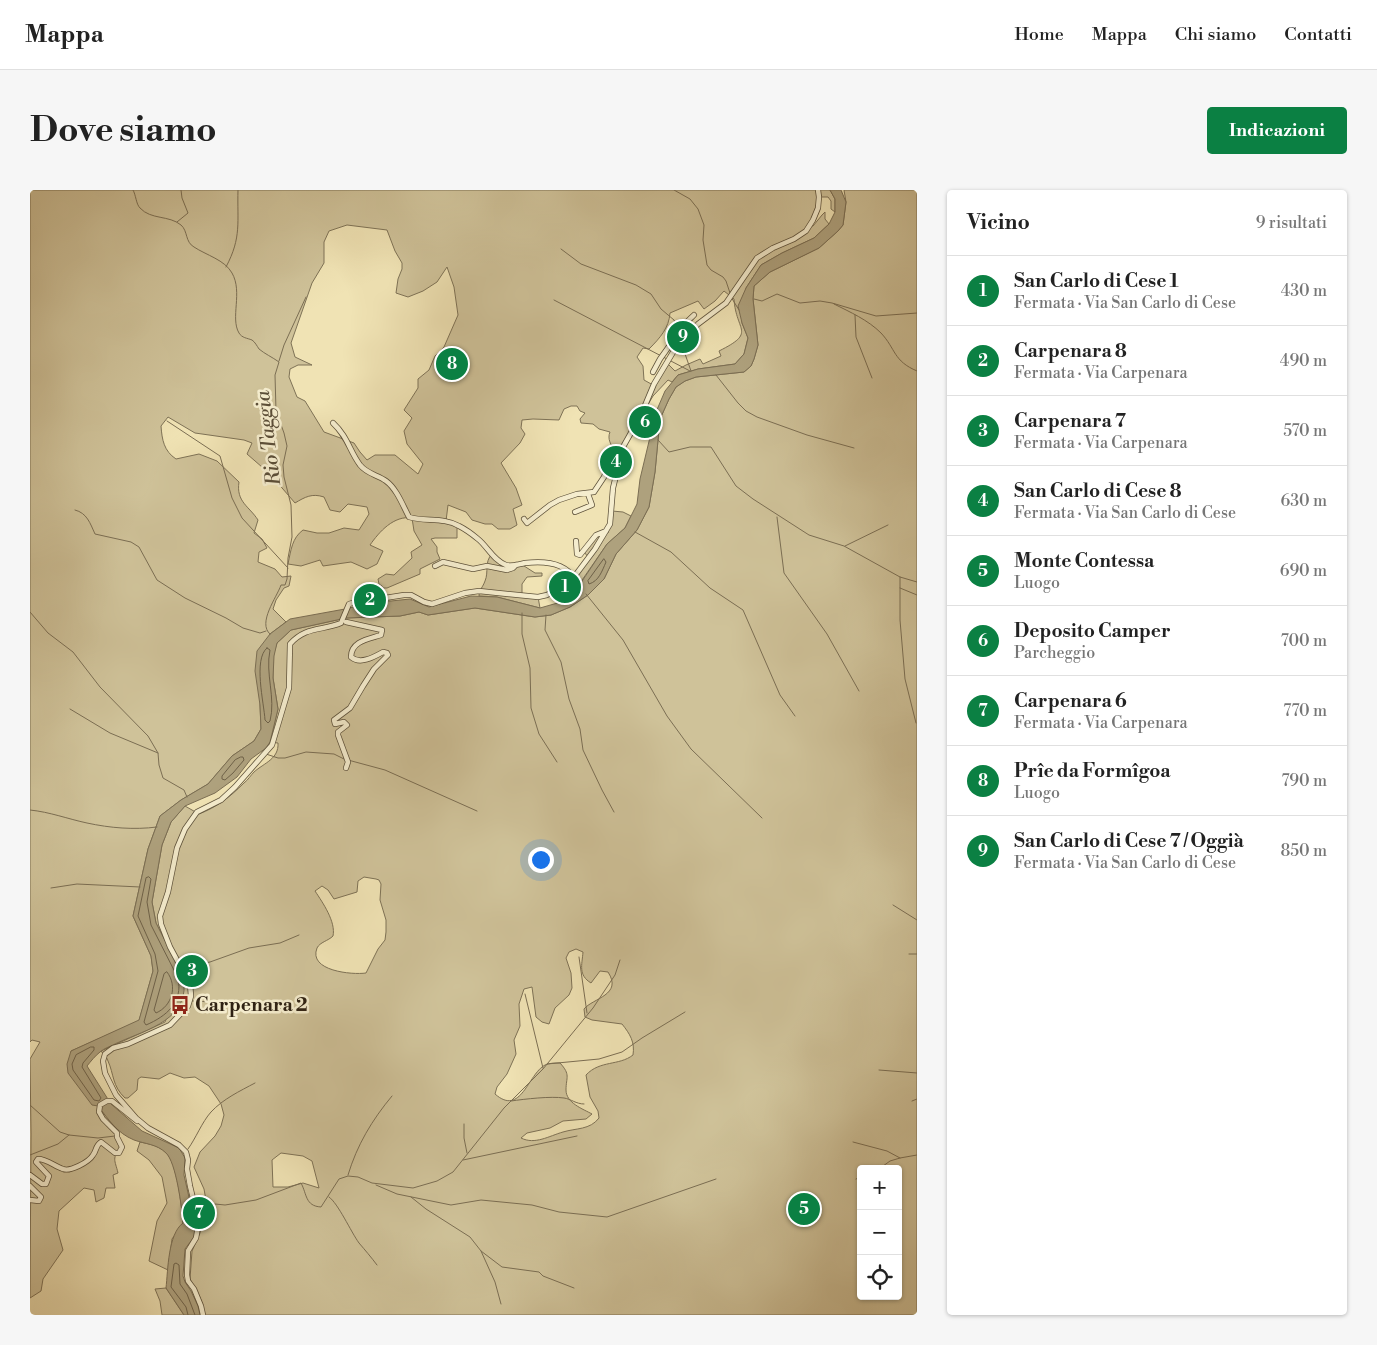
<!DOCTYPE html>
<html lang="it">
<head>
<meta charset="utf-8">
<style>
	body { margin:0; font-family:"Libre Bodoni",serif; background:#f6f6f6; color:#222 }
	.controls { position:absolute; right:15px; bottom:15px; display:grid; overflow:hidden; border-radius:5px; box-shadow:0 1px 4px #0004 }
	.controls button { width:45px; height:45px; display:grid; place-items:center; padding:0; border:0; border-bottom:1px solid #e0e0e0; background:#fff; color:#222; font:25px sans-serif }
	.you { position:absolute; left:510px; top:669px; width:18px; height:18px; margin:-12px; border:4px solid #fff; border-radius:50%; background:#1a73e8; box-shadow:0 0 0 8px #1a73e833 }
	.badge { display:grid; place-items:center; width:32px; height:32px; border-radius:50%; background:#0b8043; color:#fff; font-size:16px; font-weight:700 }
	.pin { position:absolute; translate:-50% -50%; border:2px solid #fff; box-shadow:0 1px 5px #0006 }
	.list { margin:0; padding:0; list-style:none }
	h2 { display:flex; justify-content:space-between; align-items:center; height:65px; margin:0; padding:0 20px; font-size:21px }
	h2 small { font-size:16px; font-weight:400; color:#767676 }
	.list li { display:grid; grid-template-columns:32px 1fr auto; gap:15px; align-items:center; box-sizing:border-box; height:70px; padding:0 20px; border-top:1px solid #e0e0e0 }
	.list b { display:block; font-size:19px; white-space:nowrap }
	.list p { margin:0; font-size:16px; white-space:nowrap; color:#767676 }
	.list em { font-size:16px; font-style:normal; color:#767676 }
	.icon { flex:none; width:28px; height:28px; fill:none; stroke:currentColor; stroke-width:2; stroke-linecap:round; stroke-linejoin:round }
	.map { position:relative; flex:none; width:887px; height:1125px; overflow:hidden; border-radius:5px }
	header { display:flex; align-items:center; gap:30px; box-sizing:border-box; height:70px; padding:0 25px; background:#fff; border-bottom:1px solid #e0e0e0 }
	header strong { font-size:24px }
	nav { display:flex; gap:28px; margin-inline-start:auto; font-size:18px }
	.intro { display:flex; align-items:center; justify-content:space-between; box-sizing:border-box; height:120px; padding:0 30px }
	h1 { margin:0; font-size:35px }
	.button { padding:12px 22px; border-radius:5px; background:#0b8043; color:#fff; font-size:18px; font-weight:700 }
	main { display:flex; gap:30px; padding:0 30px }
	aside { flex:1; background:#fff; border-radius:5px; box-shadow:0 1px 4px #0004 }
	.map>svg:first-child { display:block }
</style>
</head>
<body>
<header>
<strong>Mappa</strong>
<nav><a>Home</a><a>Mappa</a><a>Chi siamo</a><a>Contatti</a></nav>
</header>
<div class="intro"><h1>Dove siamo</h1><a class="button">Indicazioni</a></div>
<main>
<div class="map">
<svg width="887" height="1125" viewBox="0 0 887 1125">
	<rect width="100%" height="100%" fill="#f0e3b4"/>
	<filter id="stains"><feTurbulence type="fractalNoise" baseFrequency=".004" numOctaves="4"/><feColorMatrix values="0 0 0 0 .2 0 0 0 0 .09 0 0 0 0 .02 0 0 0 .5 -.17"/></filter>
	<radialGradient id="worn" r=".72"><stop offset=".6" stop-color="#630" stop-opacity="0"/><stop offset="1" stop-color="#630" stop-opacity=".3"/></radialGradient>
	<path fill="#cfc299" stroke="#7e7256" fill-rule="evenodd" d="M0,0H800L805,9V22L801,19V11L798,7H789L780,36H783L792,25L795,22V29L799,34L784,48L752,63L731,75L716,98L712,133L718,148L714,164L705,174L668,179L648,185L642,192L638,190L623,206L593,257L585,261C581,255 577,249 580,242L569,239L563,234L551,233L550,229L555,223L550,221L547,216H541L534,219L529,230L503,229L492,230L491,238L495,244L490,253L471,273L486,298L492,315L483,319L487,335L480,339H468L462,334H455L442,330L436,322L418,315L416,331L427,335V348H405L401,349L407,357V362L410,369L390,379V384L357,398H353L352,396L349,394L348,389L356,384L364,385L382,368L381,362L392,355L384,341L382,328C364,325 349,342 340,355L353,361L347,374L337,379L321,372L293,376L290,370L271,376L258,374C261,360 262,348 273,340L287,343H299L314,338L329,340L339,324L337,317L318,314L310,322L300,320L294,307C282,303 275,307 265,313L240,284L217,264L222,253L214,250L165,243L138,227L131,236C132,250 134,261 146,269L169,264L187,271L209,292C206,312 219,316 228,330L224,343L232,349L237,358L229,362L228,372L245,379L252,387L261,386L259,396L254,398L246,410L243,419L256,432L240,444L230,515L231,539L224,551L202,566L178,594L151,610L130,626L118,659L103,726L121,766L123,781L109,831L41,861L68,916L89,942L87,943L92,957C81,968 85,970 88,983L83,985L85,998H76L74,1008L66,1012L64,1000L54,998L29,1021L27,1039L33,1060L13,1089L11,1101L0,1108L1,944L0,869L10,852L2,850L0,852ZM317,35L357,40L365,61L372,73V79L368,89L366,103L378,107L393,101L407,92L417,77L424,97L428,125L414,157L405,166L399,180L388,189V198L374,220L382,228L374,241L377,254L393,274L388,284L365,265H345L337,270L330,262L324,253L294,242L275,211L267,207L259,187L260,179L268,175H282L265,167L261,153L282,93L294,73V52L299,41ZM694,101L704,109C706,142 727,142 689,161L691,166L673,174L670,169L656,175L645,181L637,173L623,195L614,190L613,176L607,167L613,158L619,159C630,148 639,138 640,123L668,111L674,119L685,111Z
		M814,0H887V1125H175L171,1110L160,1089L162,1061L170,1043L171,1035L166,1017L177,1016L174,999L164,977L170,962L185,946L191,936L194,925L191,914L179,896L165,887L154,888L140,883L129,889L111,887L108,889L107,900L98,908H95C82,896 84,884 78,871C77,867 73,864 71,861L135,832L153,786L126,733L122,712L132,655L141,632L155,616L169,624C187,617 200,607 214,593C218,590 221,585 224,582C234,573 249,569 248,553L240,552L248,519L243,488V466L247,453L261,440L316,428L370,426L389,422L398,425L445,418L505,427L521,425L540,417L558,405L574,389L586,364L607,340L619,317L625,282L630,229L639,209L646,197L655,191L666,187L714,182L721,176L724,169L728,155L723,109L724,96L740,82L789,58L808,41L813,35L816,12ZM334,687L346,689L349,690L351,694L350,710L356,730V742L355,750L348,759L336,783C322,785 278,781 287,758C290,752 298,751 303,746C306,732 293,713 285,701L292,696L298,700L304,709L327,702L328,691ZM546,759L553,762C552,775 548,785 561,793L570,781L578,782C593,805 563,808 554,819L555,827L562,830L592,834C600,844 605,852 603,865C589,876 570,870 556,885L560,907L568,921L569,928C560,940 546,938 533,942C519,946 505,955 491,948L497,943L520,938L533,931L556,929L562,924C553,919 536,913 536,900C536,887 541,885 530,873C525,873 519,873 515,875C498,884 491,927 465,904L467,897L477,884L486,864L484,850L490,836L489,814L494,799L502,797L506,827L512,832L519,834L525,818L539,805L542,798L541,783L536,768L539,762ZM251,963L273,966L282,971L289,998L273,993L258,997H243L242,970ZM831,979H868V1106H831Z
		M582,321L593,322L601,326L595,338L577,354L550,393L544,387L559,368L554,362L566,345L576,341Z
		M462,364L475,374H491L505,383H512V386L497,387L492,394V405L508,407L510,418L467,407L449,406C449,400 453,397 455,391C459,382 454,372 462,364Z
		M110,952C120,954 131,956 138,965C147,976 152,1018 153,1033L142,1049L138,1080L119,1071L127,1031L137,1013L132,987L119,970L107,961Z
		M136,1098L154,1125H132L130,1111L125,1099Z"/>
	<path fill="#aea17d" stroke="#7b6e53" d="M800,0H811L816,12L813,35L808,41L789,58L740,82L724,96L723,109L728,155L724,169L721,176L714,182L666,187L655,191L646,197L639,209L630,229L625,282L619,317L607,340L586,364L574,389L558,405L540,417L521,425L505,427L445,418L398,425L389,422L370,426L316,428L261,440L247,453L244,466L243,488L248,519L240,552L236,558L221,569L207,587L185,603L155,616L141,632L132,655L122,712L126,733L153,786C162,829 118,839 87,853C82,856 74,858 70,862C65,866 61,871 57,876L81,914L112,941L149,958L155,968L154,985L165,1034L164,1047L155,1059L153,1086L155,1092L161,1101L168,1116L170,1125H154L136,1098C138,1080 138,1044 153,1033C152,1018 146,972 136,963C127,954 115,954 104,950C87,943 79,930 68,916L62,915L38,883L37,874L41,861L109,830L123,781L121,766L103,726L118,659L130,626L151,610L178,594L202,566L224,551L231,539L230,515L225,481L227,461L240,444L260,429L315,419L348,411H361L380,409L399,417L441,406L467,407L510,418L531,412L546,400L577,354L595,338L607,314L610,289L626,222L635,201L648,185L668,179L705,174L714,164L718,148L712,133L708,116L716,98L731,75L752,63L784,48L799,34L805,22V9Z"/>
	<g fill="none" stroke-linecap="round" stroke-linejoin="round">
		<path stroke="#6e6148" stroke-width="1" d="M574,369L576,372C572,381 569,391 559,394L558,391Z
			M237,458L240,460C235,484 246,508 240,531L238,533L235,530C234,513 223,469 237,458Z
			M211,567H213L214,570L203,583L195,590L192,589V586L205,570Z
			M119,687L121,689L117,712L121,735L148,788C153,812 137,826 116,835L114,832L128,781L125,764L108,726L116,688Z
			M137,782C148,796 142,816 126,823L124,820L134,784Z
			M61,857H64V860L53,873L52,877L71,908L69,911L64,910L43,880L42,874L46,865Z
			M158,1125L156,1117L141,1097L144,1074L146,1073L149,1075L150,1094L157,1104L165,1125"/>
		<path stroke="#7b6e53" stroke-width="1" d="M103,0C106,5 106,14 110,18C121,30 139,25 151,35C158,41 155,52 164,57C176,65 195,70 202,83C213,102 200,128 209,143C212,148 217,148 222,150C225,152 227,156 229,159C235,164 242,167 249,172L245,185L246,221L254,243L257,256L253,275L254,287L261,315L262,347L258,368L257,389L255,395H251C247,407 227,433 240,444
			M644,0L660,9L668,19L674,35L673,50L677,75L681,80L693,87L696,91L700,103
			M147,32L158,23L152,8L151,0
			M531,59L551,74L606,95L621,104L631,119L644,130L652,149L656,155L654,161L661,181
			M196,77C212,47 207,32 208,0
			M701,107L709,120
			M724,109L732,111L747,104L770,113L790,111L802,113L846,126L887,123
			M524,110L660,181
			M804,114C820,122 838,130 851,143C866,159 863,171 887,181
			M825,125L826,147L842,188
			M249,171L254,155L276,107
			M686,185L708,213L716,221L727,227L777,245L824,258
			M137,231L190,266L202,308L212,328L258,378
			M628,250L639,262L660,257H681L706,296L723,309L779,345L814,356L870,387L887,392
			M45,320C57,323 60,333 65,344L101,352L109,357L127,390L155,408L196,428L213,438L230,443L236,441
			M747,327L754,383L797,444L829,501
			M605,342L641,362L680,398L713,420L750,505L765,526
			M815,356L858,335
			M870,387V430L875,489L886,533
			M870,398L887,405
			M556,404L593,450L637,526L661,559L732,628
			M0,422L18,443L43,462L70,497L118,546L128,563L129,575L133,588L154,600L157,607
			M492,423V444L500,478L501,518L509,544L527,572
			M516,425L515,440L531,472L539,509L550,539L553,560L572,600L584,622
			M40,519L80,543L128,563
			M236,564L248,568H255L276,562L304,564L314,569
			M318,570L355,580L447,621
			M0,620C20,622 38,629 57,633C80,638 104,640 127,637
			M21,698L47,694L110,697
			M863,715L887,730
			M879,764H887
			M549,767L557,823
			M152,777L180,772L219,758L250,753L269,745
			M495,804L513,878
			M162,811L183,812L239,819L278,818
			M517,874L569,869L592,862L612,848L655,822
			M849,880L887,883
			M481,911C495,909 521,906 534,908C541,909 546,914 554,914
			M882,911L887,909
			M0,915L30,942L39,945L68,948L85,946
			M434,934V948L437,963
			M823,952L857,961L870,968
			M158,959C166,948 172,932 181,922C193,909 210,901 225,893
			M0,965L28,954L39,945
			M433,970L547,946
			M849,979L860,971L870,968L887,965
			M318,985C327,955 342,930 362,906
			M826,989L831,987
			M346,995L367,1004L421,1015L451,1010L502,1015L529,1022L577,1027L686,989
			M299,1007C308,1013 321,1042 329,1053C335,1060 341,1067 347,1075
			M381,1007L396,1019L440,1047L451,1061L472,1077L509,1082L513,1086L544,1098
			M168,1021L176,1019L185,1014L195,1015L226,1010L271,993C277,1004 275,1016 291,1017L309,989L318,986L328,987L342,993L383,998L407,991L423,982L474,918L513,879L563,818L585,785L590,770
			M451,1061L465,1092L471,1114"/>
		<g stroke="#5e523b" stroke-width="6">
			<path id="minor" d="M655,147C650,136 656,133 664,125
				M623,182L630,169L645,148L647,147L651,151
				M303,233C318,247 319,260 330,275C337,284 348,285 356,291C367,299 373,316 379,327C395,332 414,327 429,336C435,339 442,344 448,349C457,356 464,371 476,375C482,377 489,374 495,373C512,371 534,372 544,388
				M545,322L562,315L558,304
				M494,329L497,333L520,315L529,310L547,304L564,302L574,287L585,261L593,257
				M546,351L547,364L550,365L566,345L576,341
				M405,376L413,372L443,379L457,376L477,380L483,378L486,375
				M316,432L352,440L351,445C339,449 321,451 321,467C330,475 344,467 353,462L357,463L358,465L344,479L333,496L320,518L304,530L305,534L314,532L317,535L308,542V545L318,572L316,578
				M0,985L12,994H16L19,986L6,972L8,969C17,969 24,976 33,979C40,982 59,972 63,965C67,960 65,956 71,952L85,963H89L92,957L87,947V943L73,929L69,922L70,915L77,911H82L107,931
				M0,996L11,1007L9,1011L0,1010
				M173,1125L171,1116L164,1099L158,1091L157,1085L158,1061L166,1048L168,1037L167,1025L160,996L157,979L158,970L156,962L149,955L118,938L106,928L86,905L75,883L73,871L75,864L83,858L98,854L140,835L158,816L161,806L160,794L140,757L131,734L130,726L138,702L147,658L155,639L167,622L191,610L205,597L242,555L259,498L260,454C276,436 292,441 311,433L319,414L342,407L355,408L374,405H381L394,412L402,414L435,403L449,401L508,407L517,405L544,387L565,359L580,334L583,298L593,257L611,225L624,194L648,154L668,134L696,113L727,68L743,58L764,49L776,41L783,30L788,18L789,7L788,0"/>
		</g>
		<use href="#minor" stroke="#f5edce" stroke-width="4.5"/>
	</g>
	<defs>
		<g id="bus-bare" transform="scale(1.5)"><path d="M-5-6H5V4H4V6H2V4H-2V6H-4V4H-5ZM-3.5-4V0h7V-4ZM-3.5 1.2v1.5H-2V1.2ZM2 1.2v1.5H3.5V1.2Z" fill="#8f2418" stroke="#f5edce" stroke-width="2.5" paint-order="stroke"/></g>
	</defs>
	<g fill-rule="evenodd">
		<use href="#bus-bare" x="150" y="815"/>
	</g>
	<g text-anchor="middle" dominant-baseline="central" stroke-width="5" stroke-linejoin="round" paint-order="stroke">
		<g font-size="19" font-weight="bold" fill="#2e2113" stroke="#f5edce" text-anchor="start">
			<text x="165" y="815">Carpenara 2</text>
		</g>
		<g font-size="20" font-style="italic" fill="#5b4e38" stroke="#f5edce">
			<text transform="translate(239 248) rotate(-97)">Rio Taggia</text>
		</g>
	</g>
	<rect width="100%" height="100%" filter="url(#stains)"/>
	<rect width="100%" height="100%" fill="url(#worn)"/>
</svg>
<div class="controls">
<button>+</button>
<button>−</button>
<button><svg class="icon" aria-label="locate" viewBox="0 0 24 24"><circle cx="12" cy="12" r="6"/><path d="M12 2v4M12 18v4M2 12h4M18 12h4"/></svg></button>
</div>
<div class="you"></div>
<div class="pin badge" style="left:535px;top:397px">1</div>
<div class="pin badge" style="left:340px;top:410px">2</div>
<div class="pin badge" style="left:162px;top:781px">3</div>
<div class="pin badge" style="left:586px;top:272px">4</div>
<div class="pin badge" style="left:774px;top:1019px">5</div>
<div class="pin badge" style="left:615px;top:232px">6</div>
<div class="pin badge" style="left:169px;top:1023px">7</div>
<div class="pin badge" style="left:422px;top:174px">8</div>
<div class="pin badge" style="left:653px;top:147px">9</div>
</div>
<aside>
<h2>Vicino<small>9 risultati</small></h2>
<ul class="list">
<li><span class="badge">1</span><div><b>San Carlo di Cese 1</b><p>Fermata · Via San Carlo di Cese</p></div><em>430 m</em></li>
<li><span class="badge">2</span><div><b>Carpenara 8</b><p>Fermata · Via Carpenara</p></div><em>490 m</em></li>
<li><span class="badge">3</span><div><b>Carpenara 7</b><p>Fermata · Via Carpenara</p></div><em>570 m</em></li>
<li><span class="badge">4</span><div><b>San Carlo di Cese 8</b><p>Fermata · Via San Carlo di Cese</p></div><em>630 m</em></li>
<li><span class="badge">5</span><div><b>Monte Contessa</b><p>Luogo</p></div><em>690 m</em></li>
<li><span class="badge">6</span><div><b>Deposito Camper</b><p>Parcheggio</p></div><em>700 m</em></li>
<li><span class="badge">7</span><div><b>Carpenara 6</b><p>Fermata · Via Carpenara</p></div><em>770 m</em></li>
<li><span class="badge">8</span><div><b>Prîe da Formîgoa</b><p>Luogo</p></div><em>790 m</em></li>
<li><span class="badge">9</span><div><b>San Carlo di Cese 7 / Oggià</b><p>Fermata · Via San Carlo di Cese</p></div><em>850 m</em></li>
</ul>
</aside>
</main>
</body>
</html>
